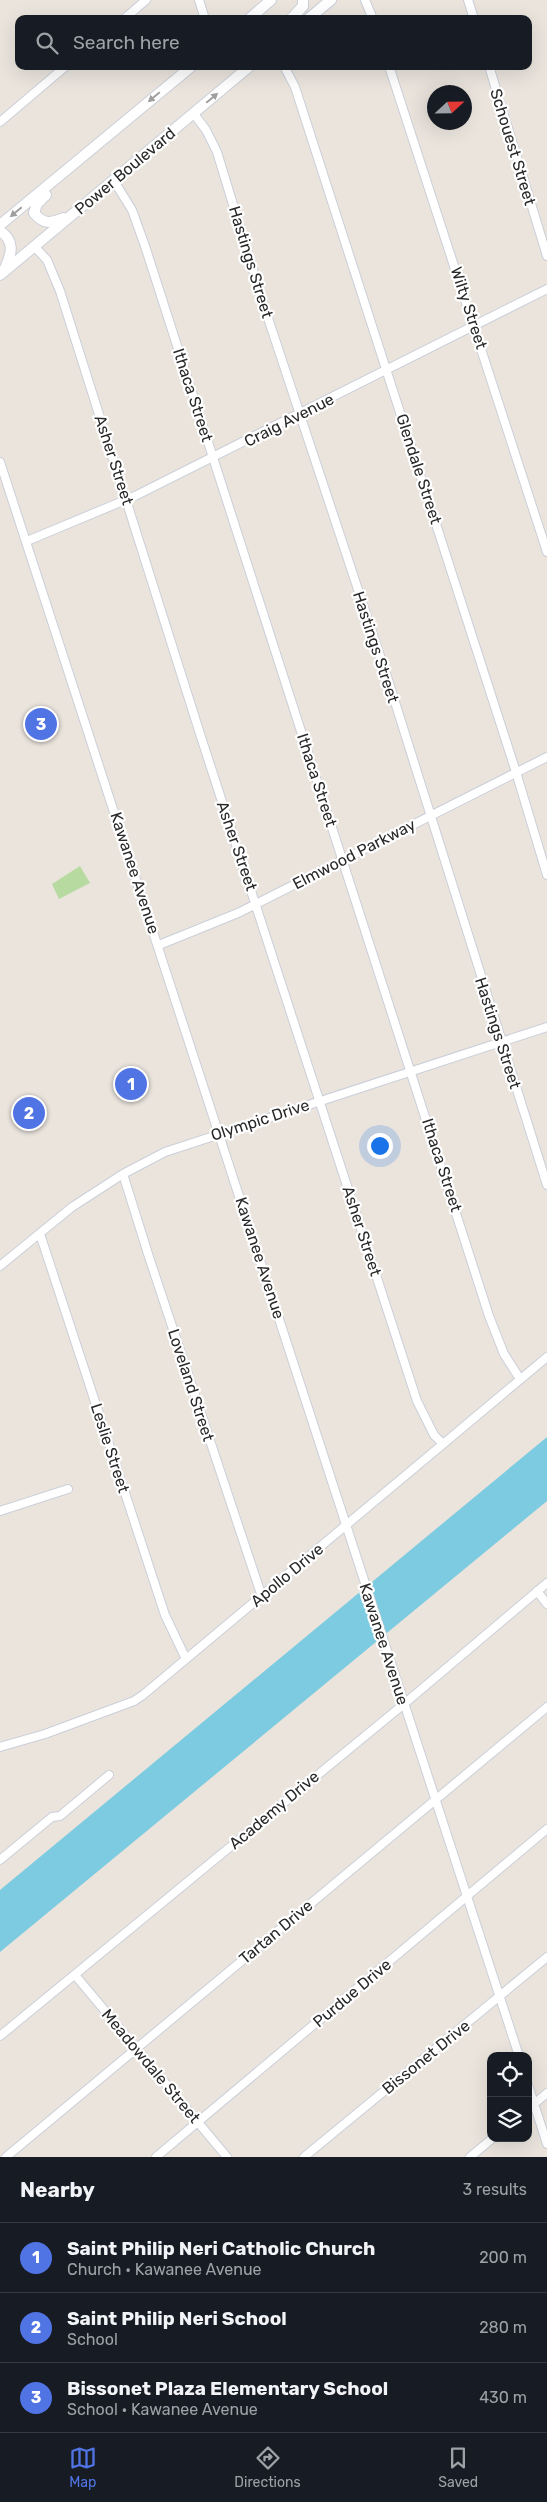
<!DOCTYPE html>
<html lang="en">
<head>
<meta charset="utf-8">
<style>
	body { margin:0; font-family:Rubik,sans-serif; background:#242831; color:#f1f3f6 }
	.controls { position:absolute; right:15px; bottom:15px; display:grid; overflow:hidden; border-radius:10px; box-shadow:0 5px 20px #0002 }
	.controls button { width:45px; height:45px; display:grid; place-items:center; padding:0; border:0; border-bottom:1px solid #363941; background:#171b24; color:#f1f3f6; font:25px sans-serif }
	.compass { position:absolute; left:427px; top:85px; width:45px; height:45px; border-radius:50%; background:#171b24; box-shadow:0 5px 20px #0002; rotate:68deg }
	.you { position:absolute; left:379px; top:1145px; width:18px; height:18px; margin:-12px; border:4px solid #fff; border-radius:50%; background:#1a73e8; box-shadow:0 0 0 8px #1a73e833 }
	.badge { display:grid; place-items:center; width:32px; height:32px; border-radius:50%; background:#5074e4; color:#fff; font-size:16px; font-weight:700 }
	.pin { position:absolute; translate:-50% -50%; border:2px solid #fff; box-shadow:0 1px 5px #0006 }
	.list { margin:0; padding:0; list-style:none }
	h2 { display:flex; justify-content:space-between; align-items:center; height:65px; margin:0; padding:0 20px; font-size:21px }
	h2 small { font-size:16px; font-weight:400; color:#9ea1a6 }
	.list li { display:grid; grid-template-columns:32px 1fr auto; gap:15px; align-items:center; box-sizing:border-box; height:70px; padding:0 20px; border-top:1px solid #363941 }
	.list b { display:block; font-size:19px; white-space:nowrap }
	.list p { margin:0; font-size:16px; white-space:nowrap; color:#9ea1a6 }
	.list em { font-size:16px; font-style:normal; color:#9ea1a6 }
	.icon { flex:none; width:28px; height:28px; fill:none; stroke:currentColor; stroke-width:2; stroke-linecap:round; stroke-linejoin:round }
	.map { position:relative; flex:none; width:547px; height:2157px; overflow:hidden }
	.search { position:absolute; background:#171b24; box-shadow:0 5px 20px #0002; left:15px; right:15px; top:15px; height:55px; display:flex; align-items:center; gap:12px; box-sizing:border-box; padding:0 18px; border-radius:10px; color:#9ea1a6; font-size:19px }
	.sheet { height:275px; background:#171b24 }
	nav { display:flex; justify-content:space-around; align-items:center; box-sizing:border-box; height:70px; border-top:1px solid #363941; background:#171b24; font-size:14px; color:#9ea1a6 }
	nav a { display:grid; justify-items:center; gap:2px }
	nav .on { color:#5074e4 }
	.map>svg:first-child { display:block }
</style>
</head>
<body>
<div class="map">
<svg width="547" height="2157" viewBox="0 0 547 2157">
	<rect width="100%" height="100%" fill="#eae4dd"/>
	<path fill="#b7daa0" d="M80,866L90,883L59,899L52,884Z"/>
	<path fill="#7ccbe0" d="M547,1437V1501L0,1952V1890Z"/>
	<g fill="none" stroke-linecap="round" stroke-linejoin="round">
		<g stroke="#cbcfd9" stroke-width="10">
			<path id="street" d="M199,0L205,19
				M365,0L373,19
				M468,0L474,19
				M124,19L146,0
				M284,66L295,87L516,772L547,875
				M389,66L547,552
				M489,66L547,256
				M194,114L206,130L217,152L264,306L389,683L547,1185
				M0,122L66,66
				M114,181L132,210L145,246L489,1316L504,1354L520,1379
				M34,246L47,260L60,291L201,737L417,1401L434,1435L443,1444
				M0,462L519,2056
				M27,541L135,496L547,289
				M159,945L238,913L547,757
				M123,1174L149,1257L262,1597
				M40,1234L165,1615L186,1659
				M0,1266L72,1207L123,1174L165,1152L547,1027
				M0,1511L68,1489
				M537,1591L547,1604
				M0,1747L45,1734L134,1701L143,1695L547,1357
				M0,1860L52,1817L60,1816L109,1775
				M75,1975L227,2157
				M0,2036L404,1704L547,1583
				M528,2085L547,2144
				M528,2109L547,2093
				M6,2157L547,1707
				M156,2157L547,1829
				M304,2157L547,1957
				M470,2157L493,2138"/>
		</g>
		<g stroke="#cbcfd9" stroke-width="12">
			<path id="secondary" d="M249,19L271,0
				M291,19L303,6V0
				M308,19L331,0
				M46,195L37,204L34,213C44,225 51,223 64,218
				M0,225L192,66
				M0,231C15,241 12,253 5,268
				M0,275L250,66"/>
		</g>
		<use href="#street" stroke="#fff" stroke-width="8"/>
		<use href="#secondary" stroke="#fff" stroke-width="10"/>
	</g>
	<defs><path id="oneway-solid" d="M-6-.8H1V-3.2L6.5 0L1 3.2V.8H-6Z" transform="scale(1.25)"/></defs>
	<g fill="#9f9f9f">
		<use href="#oneway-solid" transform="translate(154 97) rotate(140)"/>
		<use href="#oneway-solid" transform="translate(212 98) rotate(-40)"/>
		<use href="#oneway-solid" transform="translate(16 212) rotate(140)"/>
	</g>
	<g text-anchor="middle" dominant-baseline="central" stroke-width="4.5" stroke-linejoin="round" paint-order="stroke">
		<g font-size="16" fill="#292929" stroke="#fff">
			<text transform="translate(513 147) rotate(73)">Schouest Street</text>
			<text transform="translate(125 171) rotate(-40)">Power Boulevard</text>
			<text transform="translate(251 262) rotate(73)">Hastings Street</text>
			<text transform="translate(469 308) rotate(72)">Wilty Street</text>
			<text transform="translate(193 395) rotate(72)">Ithaca Street</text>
			<text transform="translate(289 420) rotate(-27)">Craig Avenue</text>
			<text transform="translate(114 460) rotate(72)">Asher Street</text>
			<text transform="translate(419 469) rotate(72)">Glendale Street</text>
			<text transform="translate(376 647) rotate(72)">Hastings Street</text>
			<text transform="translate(317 780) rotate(72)">Ithaca Street</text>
			<text transform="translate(237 846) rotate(71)">Asher Street</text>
			<text transform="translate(354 854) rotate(-27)">Elmwood Parkway</text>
			<text transform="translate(135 873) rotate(72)">Kawanee Avenue</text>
			<text transform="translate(498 1033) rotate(72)">Hastings Street</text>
			<text transform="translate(260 1120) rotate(-18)">Olympic Drive</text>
			<text transform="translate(442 1165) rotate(72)">Ithaca Street</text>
			<text transform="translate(362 1231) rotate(72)">Asher Street</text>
			<text transform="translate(260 1258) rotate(72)">Kawanee Avenue</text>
			<text transform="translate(191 1385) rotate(72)">Loveland Street</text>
			<text transform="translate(110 1448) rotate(72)">Leslie Street</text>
			<text transform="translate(287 1575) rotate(-40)">Apollo Drive</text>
			<text transform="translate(384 1644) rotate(72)">Kawanee Avenue</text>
			<text transform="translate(274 1810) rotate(-40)">Academy Drive</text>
			<text transform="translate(276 1932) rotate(-40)">Tartan Drive</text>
			<text transform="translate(352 1993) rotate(-40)">Purdue Drive</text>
			<text transform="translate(426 2057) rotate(-39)">Bissonet Drive</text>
			<text transform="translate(151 2066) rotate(50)">Meadowdale Street</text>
		</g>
	</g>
</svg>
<div class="controls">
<button><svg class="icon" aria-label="locate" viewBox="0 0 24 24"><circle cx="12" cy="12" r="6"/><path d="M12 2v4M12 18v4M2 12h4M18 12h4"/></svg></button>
<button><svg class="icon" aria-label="layers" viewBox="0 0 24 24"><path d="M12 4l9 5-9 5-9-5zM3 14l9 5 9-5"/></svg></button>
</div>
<svg class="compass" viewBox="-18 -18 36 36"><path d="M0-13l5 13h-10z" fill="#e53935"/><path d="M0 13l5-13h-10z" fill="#9ea1a6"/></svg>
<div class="you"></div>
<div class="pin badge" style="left:131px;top:1084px">1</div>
<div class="pin badge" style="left:29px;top:1113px">2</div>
<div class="pin badge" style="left:41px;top:724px">3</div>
<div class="search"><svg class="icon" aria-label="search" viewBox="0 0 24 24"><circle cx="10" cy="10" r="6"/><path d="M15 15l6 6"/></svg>Search here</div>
</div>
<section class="sheet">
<h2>Nearby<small>3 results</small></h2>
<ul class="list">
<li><span class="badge">1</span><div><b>Saint Philip Neri Catholic Church</b><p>Church · Kawanee Avenue</p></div><em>200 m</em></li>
<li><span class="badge">2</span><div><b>Saint Philip Neri School</b><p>School</p></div><em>280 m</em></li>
<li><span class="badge">3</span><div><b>Bissonet Plaza Elementary School</b><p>School · Kawanee Avenue</p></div><em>430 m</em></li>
</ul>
</section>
<nav>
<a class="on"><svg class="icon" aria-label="map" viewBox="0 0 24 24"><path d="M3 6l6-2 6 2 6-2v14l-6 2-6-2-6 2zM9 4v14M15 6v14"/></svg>Map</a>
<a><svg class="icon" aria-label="directions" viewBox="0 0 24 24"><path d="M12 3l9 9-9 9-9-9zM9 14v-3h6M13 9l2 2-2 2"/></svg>Directions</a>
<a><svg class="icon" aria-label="saved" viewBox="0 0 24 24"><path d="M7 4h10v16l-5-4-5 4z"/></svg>Saved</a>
</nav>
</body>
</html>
